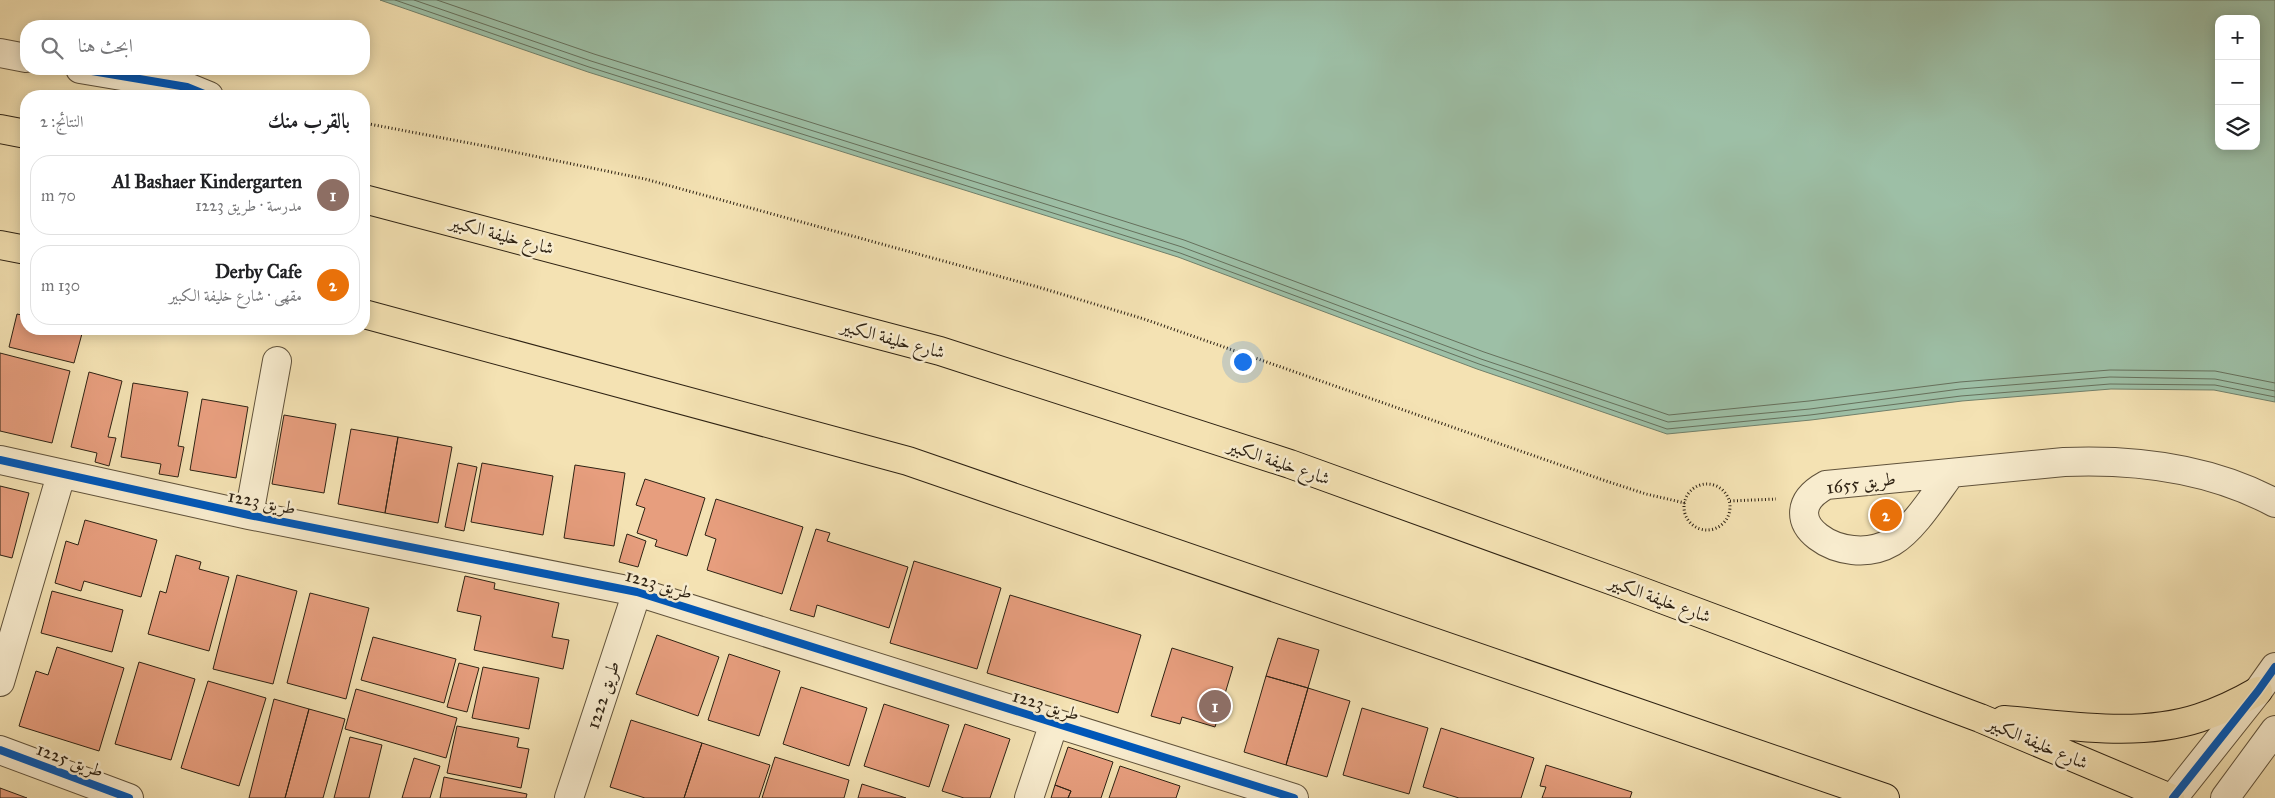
<!DOCTYPE html>
<html lang="ar">
<head>
<meta charset="utf-8">
<style>
	body { margin:0; font-family:"IM FELL Great Primer",Amiri,serif; background:#f2f2f2; color:#202124; direction:rtl }
	.controls { position:absolute; right:15px; top:15px; display:grid; overflow:hidden; border-radius:10px; box-shadow:0 2px 12px #0003 }
	.controls button { width:45px; height:45px; display:grid; place-items:center; padding:0; border:0; border-bottom:1px solid #e0e0e0; background:#fff; color:#202124; font:25px sans-serif }
	.you { position:absolute; left:1242px; top:361px; width:18px; height:18px; margin:-12px; border:4px solid #fff; border-radius:50%; background:#1a73e8; box-shadow:0 0 0 8px #1a73e833 }
	.badge { display:grid; place-items:center; width:32px; height:32px; border-radius:50%; background:#0f766e; color:#fff; font-size:16px; font-weight:700 }
	.pin { position:absolute; translate:-50% -50%; border:2px solid #fff; box-shadow:0 1px 5px #0006 }
	.list { margin:0; padding:0; list-style:none }
	h2 { display:flex; justify-content:space-between; align-items:center; height:65px; margin:0; padding:0 20px; font-size:21px }
	h2 small { font-size:16px; font-weight:400; color:#757577 }
	.list li { display:grid; grid-template-columns:32px 1fr auto; gap:15px; align-items:center; box-sizing:border-box; height:80px; margin:0 10px 10px; padding:0 10px; border:1px solid #e0e0e0; border-radius:20px }
	.list b { display:block; font-size:19px; white-space:nowrap }
	.list p { margin:0; font-size:16px; white-space:nowrap; color:#757577 }
	.list em { font-size:16px; font-style:normal; color:#757577 }
	.icon { flex:none; width:28px; height:28px; fill:none; stroke:currentColor; stroke-width:2; stroke-linecap:round; stroke-linejoin:round }
	.map { position:relative; flex:none; width:2275px; height:798px; overflow:hidden; direction:ltr }
	.search { position:absolute; background:#fff; box-shadow:0 2px 12px #0003; left:20px; top:20px; width:350px; height:55px; display:flex; align-items:center; gap:12px; box-sizing:border-box; padding:0 18px; border-radius:20px; color:#757577; font-size:19px }
	.panel { position:absolute; background:#fff; box-shadow:0 2px 12px #0003; left:20px; top:90px; width:350px; height:245px; border-radius:20px; direction:rtl }
	.map>svg:first-child { display:block }
</style>
</head>
<body>
<div class="map">
<svg width="2275" height="798" viewBox="0 0 2275 798">
	<rect width="100%" height="100%" fill="#f4e2b3"/>
	<filter id="stains"><feTurbulence type="fractalNoise" baseFrequency=".004" numOctaves="4"/><feColorMatrix values="0 0 0 0 .2 0 0 0 0 .09 0 0 0 0 .02 0 0 0 .5 -.17"/></filter>
	<radialGradient id="worn" r=".72"><stop offset=".6" stop-color="#630" stop-opacity="0"/><stop offset="1" stop-color="#630" stop-opacity=".3"/></radialGradient>
	<path fill="#9dbfa6" stroke="#71806b" fill-rule="evenodd" d="M380,0H2275V402L2214,390L2111,389L1962,401L1811,420L1667,434L1477,369L1178,257L588,72ZM2219,19H2256V146H2219Z"/>
	<g fill="none" stroke-linecap="round" stroke-linejoin="round">
		<path stroke="#66705c" stroke-width="1" d="M395,0L589,67L1180,253L1479,364L1667,429L1810,415L1961,396L2110,384L2215,385L2275,397
			M414,0L591,61L1182,247L1481,359L1668,422L1810,409L1960,389L2110,377L2215,379L2275,391
			M437,0L594,54L1184,240L1484,352L1669,415L1809,401L1960,382L2110,370L2215,371L2275,383"/>
	</g>
	<path fill="#e79e7e" stroke="#2e2213" d="M17,314L26,316V329L83,330L74,363L9,347Z
		M0,353L70,371L52,443L0,431Z
		M89,372L122,381L108,437L116,438L109,466L95,462L97,453L71,447Z
		M133,383L188,392L178,446L184,447L178,477L159,474L161,464L121,457Z
		M202,399L248,407L236,478L190,470Z
		M284,415L336,424L324,493L272,484Z
		M351,429L398,437L385,513L338,504Z
		M398,437L452,447L438,523L385,513Z
		M458,463L477,467L464,531L445,527Z
		M482,463L553,476L543,535L471,522Z
		M575,465L625,473L614,546L564,538Z
		M645,479L705,498L687,556L655,546L657,540L637,533L645,508L636,505Z
		M0,486L29,493L12,558L0,555Z
		M716,499L803,527L782,594L707,570L716,539L705,535Z
		M85,520L157,540L141,597L84,581L81,591L55,583L66,541L78,545Z
		M816,529L830,533L827,541L908,567L889,628L817,605L814,617L790,610Z
		M627,534L646,541L638,567L619,562Z
		M176,555L201,562L199,569L229,577L209,651L148,634L160,591L166,593Z
		M914,561L1001,588L977,669L890,643Z
		M237,575L297,591L273,684L213,669Z
		M465,576L495,583L494,589L559,603L552,637L569,640L563,669L474,650L481,616L457,611Z
		M52,591L123,610L112,652L41,633Z
		M310,593L369,608L346,699L287,683Z
		M1010,595L1141,635L1118,713L987,673Z
		M657,635L719,657L698,716L636,694Z
		M373,637L456,659L444,703L361,680Z
		M1278,638L1319,650L1308,688L1266,676Z
		M57,647L124,668L99,751L19,726L36,671L48,675Z
		M1172,648L1233,667L1215,727L1182,717L1180,724L1151,716Z
		M729,654L780,671L759,736L708,720Z
		M139,662L195,679L171,760L115,744Z
		M459,663L479,668L467,712L447,707Z
		M483,667L539,678L529,729L472,718Z
		M1266,676L1308,688L1286,765L1244,752Z
		M208,681L266,698L239,786L181,768Z
		M801,687L867,708L849,766L783,744Z
		M1308,688L1350,701L1327,777L1286,765Z
		M356,689L457,718L446,758L345,729Z
		M274,699L309,709L285,798H249Z
		M884,704L949,725L929,787L864,766Z
		M1362,708L1428,728L1409,794L1343,775Z
		M309,709L345,719L323,798H285Z
		M631,720L702,743L684,798H645L610,787Z
		M965,724L1010,739L990,798H964L942,791Z
		M457,726L519,738L517,747L529,749L521,788L447,773Z
		M1441,728L1534,758L1521,798H1459L1423,787Z
		M350,737L382,745L369,798H334Z
		M702,743L770,765L759,798H684Z
		M1068,747L1113,762L1101,798H1068L1071,791L1055,785Z
		M775,757L849,780L844,798H762Z
		M414,758L440,766L430,798H402Z
		M1546,765L1632,792L1630,798H1542L1546,787L1540,786Z
		M1120,766L1180,786L1176,798H1109Z
		M444,777L527,794L526,798H440Z
		M862,784L906,798H858Z
		M1055,785L1071,791L1068,798H1051Z
		M0,788L27,798H0Z"/>
	<g fill="none" stroke-linecap="round" stroke-linejoin="round">
		<g stroke="#60523b" stroke-width="30">
			<path id="minor" d="M0,53L26,58
				M80,69L187,87L209,96
				M0,460L249,515L637,592L1294,798
				M1951,473C1936,493 1914,529 1892,542C1843,571 1766,518 1826,485L2064,462C2137,459 2210,468 2275,503
				M249,515L277,361
				M0,682L61,475
				M0,750L129,798
				M569,798L637,592
				M1029,798L1054,723
				M2173,798L2258,691L2275,667
				M2225,798L2275,730"/>
		</g>
		<g stroke="#2e2213" stroke-width="30">
			<path id="major" d="M0,129L26,134
				M364,199L940,351L1290,464L1627,586L1980,718L2170,798
				M0,245L26,250
				M364,314L908,461L1885,798
				M2004,720C2067,725 2138,738 2199,718C2220,711 2239,702 2258,691"/>
		</g>
		<path stroke="#2e2213" stroke-width="3" stroke-dasharray="1 2.5" stroke-linecap="butt" d="M364,123L490,147L645,179L1038,287L1144,319L1606,481L1646,494L1685,503
			M1684 507a23 23 0 1 1 46 0a23 23 0 1 1-46 0Z
			M1730,501L1776,499"/>
		<use href="#minor" stroke="#f8ecce" stroke-width="28"/>
		<use href="#major" stroke="#f4e2b3" stroke-width="28"/>
		<g stroke="#f8ecce" stroke-width="11">
			<path id="cycleway" d="M80,69L187,87L209,96
				M0,460L249,515L637,592L1294,798
				M0,750L129,798
				M2173,798L2258,691L2275,667"/>
		</g>
		<use href="#cycleway" stroke="#0057b8" stroke-width="8"/>
	</g>
	<g text-anchor="middle" dominant-baseline="central" stroke-width="5" stroke-linejoin="round" paint-order="stroke">
		<g font-size="18" fill="#2e2213" stroke="#f8ecce">
			<text transform="translate(502 235) rotate(15)">شارع خليفة الكبير</text>
			<text transform="translate(893 339) rotate(15)">شارع خليفة الكبير</text>
			<text transform="translate(1279 462) rotate(19)">شارع خليفة الكبير</text>
			<text transform="translate(1861 483) rotate(-8)">طريق 1655</text>
			<text transform="translate(262 502) rotate(11)">طريق 1223</text>
			<text transform="translate(659 584) rotate(16)">طريق 1223</text>
			<text transform="translate(1660 599) rotate(20)">شارع خليفة الكبير</text>
			<text transform="translate(603 695) rotate(-72)">طريق 1222</text>
			<text transform="translate(1046 705) rotate(17)">طريق 1223</text>
			<text transform="translate(2038 743) rotate(23)">شارع خليفة الكبير</text>
			<text transform="translate(70 760) rotate(20)">طريق 1225</text>
		</g>
	</g>
	<rect width="100%" height="100%" filter="url(#stains)"/>
	<rect width="100%" height="100%" fill="url(#worn)"/>
</svg>
<div class="controls">
<button>+</button>
<button>−</button>
<button><svg class="icon" aria-label="layers" viewBox="0 0 24 24"><path d="M12 4l9 5-9 5-9-5zM3 14l9 5 9-5"/></svg></button>
</div>
<div class="you"></div>
<div class="pin badge" style="left:1215px;top:706px;background:#8d6e63">1</div>
<div class="pin badge" style="left:1886px;top:515px;background:#e8710a">2</div>
<div class="search"><svg class="icon" aria-label="search" viewBox="0 0 24 24"><circle cx="10" cy="10" r="6"/><path d="M15 15l6 6"/></svg>ابحث هنا</div>
<section class="panel">
<h2>بالقرب منك<small>النتائج: 2</small></h2>
<ul class="list">
<li><span class="badge" style="background:#8d6e63">1</span><div><b>Al Bashaer Kindergarten</b><p>مدرسة · طريق 1223</p></div><em>70 m</em></li>
<li><span class="badge" style="background:#e8710a">2</span><div><b>Derby Cafe</b><p>مقهى · شارع خليفة الكبير</p></div><em>130 m</em></li>
</ul>
</section>
</div>
</body>
</html>
